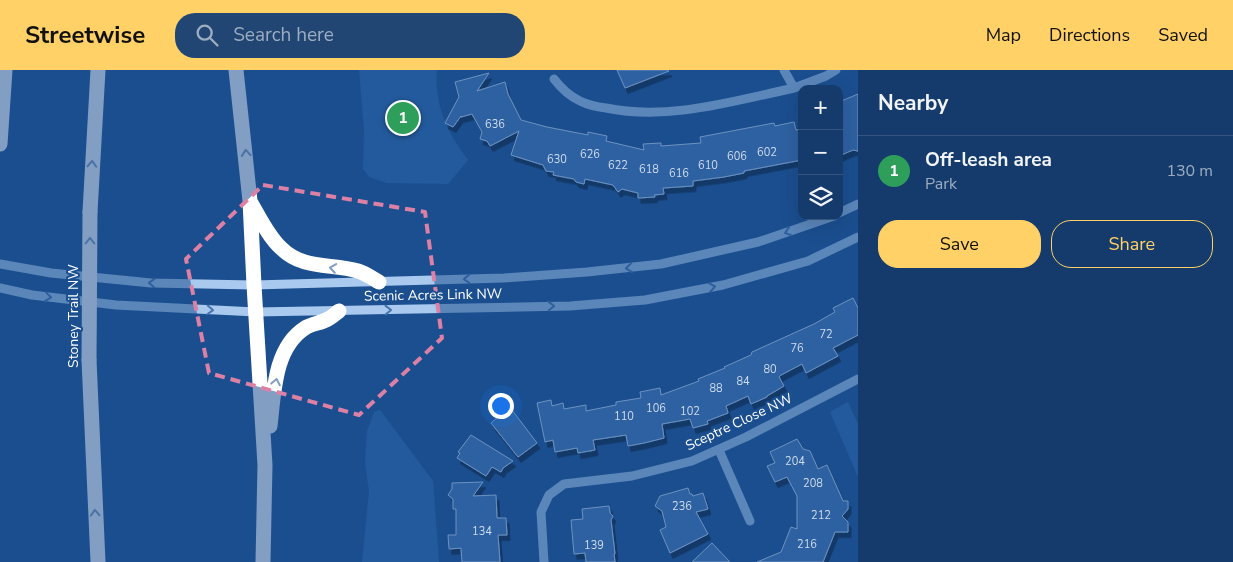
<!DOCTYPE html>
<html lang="en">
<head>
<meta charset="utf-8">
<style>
	body { margin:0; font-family:"Nunito Sans",sans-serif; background:#214673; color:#f1f3f6 }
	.controls { position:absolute; right:15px; top:15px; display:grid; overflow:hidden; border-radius:10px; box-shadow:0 5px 20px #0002 }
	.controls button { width:45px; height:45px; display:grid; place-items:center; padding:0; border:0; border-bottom:1px solid #33557e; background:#143b6b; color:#f1f3f6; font:25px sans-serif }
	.you { position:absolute; left:500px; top:335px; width:18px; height:18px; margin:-12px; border:4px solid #fff; border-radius:50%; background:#1a73e8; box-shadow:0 0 0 8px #1a73e833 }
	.badge { display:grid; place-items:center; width:32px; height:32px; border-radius:50%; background:#ffd166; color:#fff; font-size:16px; font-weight:700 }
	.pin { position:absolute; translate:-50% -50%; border:2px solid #fff; box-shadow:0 1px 5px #0006 }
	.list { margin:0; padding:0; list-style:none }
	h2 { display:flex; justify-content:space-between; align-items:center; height:65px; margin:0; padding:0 20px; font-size:21px }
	h2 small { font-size:16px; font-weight:400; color:#9dadc1 }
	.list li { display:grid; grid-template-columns:32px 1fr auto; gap:15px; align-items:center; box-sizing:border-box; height:70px; padding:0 20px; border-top:1px solid #33557e }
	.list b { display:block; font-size:19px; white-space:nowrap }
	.list p { margin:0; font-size:16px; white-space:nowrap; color:#9dadc1 }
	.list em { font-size:16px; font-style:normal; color:#9dadc1 }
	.actions { display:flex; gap:10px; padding:15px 20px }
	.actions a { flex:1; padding:11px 0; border:1px solid #ffd166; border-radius:20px; text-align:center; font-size:18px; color:#ffd166 }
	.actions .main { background:#ffd166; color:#111 }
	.icon { flex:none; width:28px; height:28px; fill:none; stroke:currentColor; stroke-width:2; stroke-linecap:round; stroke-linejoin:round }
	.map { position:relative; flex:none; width:858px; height:492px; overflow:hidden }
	header { display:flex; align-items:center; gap:30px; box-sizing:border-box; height:70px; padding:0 25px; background:#ffd166; color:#111 }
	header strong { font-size:24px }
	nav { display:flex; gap:28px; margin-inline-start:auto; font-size:18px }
	.search { width:350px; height:45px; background:#214673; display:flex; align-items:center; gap:12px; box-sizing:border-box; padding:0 18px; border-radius:20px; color:#9dadc1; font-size:19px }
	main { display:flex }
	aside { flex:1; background:#143b6b }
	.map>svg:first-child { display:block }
</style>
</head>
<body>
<header>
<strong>Streetwise</strong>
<div class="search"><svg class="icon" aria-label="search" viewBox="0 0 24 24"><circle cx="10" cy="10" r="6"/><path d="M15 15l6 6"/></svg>Search here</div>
<nav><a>Map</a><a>Directions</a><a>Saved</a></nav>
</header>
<main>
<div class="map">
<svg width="858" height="492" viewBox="0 0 858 492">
	<defs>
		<filter id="shadow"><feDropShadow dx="3" dy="5.5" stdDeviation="0" flood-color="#0009"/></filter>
	</defs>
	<rect width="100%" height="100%" fill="#1b4f8f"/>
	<path fill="#2e69ad" d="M359,0H437C434,35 447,62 468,90L448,114L387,113L369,107L363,99L364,60Z
		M848,332L858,354V407L830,342Z
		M380,340L433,411L439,492H362L369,422L365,391L367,361L374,342Z"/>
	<path fill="#4478b7" stroke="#cfe3fa" filter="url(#shadow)" d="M617,0H668L669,1L625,18Z
		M489,3L477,21L505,12L508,24L521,50L547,57L588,65V62L607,66L606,71L644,80L643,74L661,73V76L701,73L700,67L774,53L775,56L794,52L796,60L802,59V90L744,101V103L724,107L693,111V116L663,118L664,124L654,125L655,127L638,128V123L622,119L618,122L613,115L585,109L584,114L576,112L574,109L553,105L554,102L546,101L543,95L511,85L519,61L490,76L487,71L480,69L482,62L472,44L461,47V46L453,57L445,53L459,27L455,12Z
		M858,24V81L853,80L839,86V32Z
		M853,228L858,238V265L833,278L838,286L821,295L806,303L802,294L781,305L779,307L784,316L767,326V327L751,334L748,326L726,336L728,343L707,351L708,354L693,358L690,349L662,354L664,368L644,373L628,376L626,365L593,370L595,380L578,383L577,378L555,382L553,370L545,372L537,333L551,330L552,336L563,333L564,339L586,335V341L616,335V332L641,328L640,322L660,318L661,325L699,311L698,309L725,298L724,297L751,285L752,282L814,254L835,242L833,238Z
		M512,340L537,373L518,387L491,353L505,341Z
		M471,365L513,391L503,398L501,402L492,397L486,406L457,388L460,383L458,382Z
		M797,369L803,379L810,381L818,399L827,395L843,431H848V439L842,446L848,452V462H835L823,492H757L781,482L791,457L797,459V426L787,407L775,412L767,396L775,393L770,382Z
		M483,412L473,426L496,425L497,448H506L507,465H498L500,492H462L461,478L449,479L448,465H456V439H453V429L448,425L452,419V413Z
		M688,418L690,424H692L693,426L703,423L708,439L696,442L708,464L670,483L660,460L666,457L662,441L655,436L660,426Z
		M609,436L610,443L613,446L611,450L615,484H614L615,492H586L585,483L574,484L571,450L583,449L582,439Z
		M712,473L730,492H692Z"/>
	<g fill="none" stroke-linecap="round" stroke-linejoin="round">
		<path stroke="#a9c9ee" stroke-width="9" d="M784,0L794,18L826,6L836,0
			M554,9C561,18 569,26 580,31C588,35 597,37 606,38C668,51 733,31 794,18
			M839,143L858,134
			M0,194L51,203L151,213L254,215L504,208L587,202L661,194L758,172L834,146
			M0,218L32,225L116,235L256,242L570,236L645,230L723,215L808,191L858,167
			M719,380L750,451
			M544,492L541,442L549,425L564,414L632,406L692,391L746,367L858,309"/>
		<path stroke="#fff" stroke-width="15" d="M236,0L250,131L254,215L265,395L263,492
			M0,74L5,0
			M251,133C260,148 268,166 281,178C303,200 331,193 358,201C365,203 372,208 379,212
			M90,142L98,0
			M89,290L98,492
			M270,356C274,323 274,278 305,258C311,254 320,253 326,250C331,248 335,244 339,241"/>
		<path stroke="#fff" stroke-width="15" d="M89,290L90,142"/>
	</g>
	<defs><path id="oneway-chevron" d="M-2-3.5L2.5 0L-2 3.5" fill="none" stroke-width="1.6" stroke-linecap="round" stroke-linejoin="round" transform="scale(1.25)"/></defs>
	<g stroke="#829ec1">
		<use href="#oneway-chevron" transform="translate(246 83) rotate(-95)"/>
		<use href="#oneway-chevron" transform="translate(92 94) rotate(-87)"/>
		<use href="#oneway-chevron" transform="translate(90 171) rotate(-90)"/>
		<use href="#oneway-chevron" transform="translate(333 198) rotate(-171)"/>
		<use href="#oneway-chevron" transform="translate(276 312) rotate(-79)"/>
		<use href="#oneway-chevron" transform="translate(95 443) rotate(-93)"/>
	</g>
	<g stroke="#4674ac">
		<use href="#oneway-chevron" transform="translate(788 162) rotate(162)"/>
		<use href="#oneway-chevron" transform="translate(629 198) rotate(174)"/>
		<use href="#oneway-chevron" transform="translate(467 209) rotate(178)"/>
		<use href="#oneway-chevron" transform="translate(152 213) rotate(-177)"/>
		<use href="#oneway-chevron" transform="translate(712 217) rotate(-11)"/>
		<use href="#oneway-chevron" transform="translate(48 227) rotate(7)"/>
		<use href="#oneway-chevron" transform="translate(551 236) rotate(-1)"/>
		<use href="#oneway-chevron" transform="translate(210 240) rotate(3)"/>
		<use href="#oneway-chevron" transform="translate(388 240) rotate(-1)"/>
	</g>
	<path d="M0 0H858V492H0ZM263,115L425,142L442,268L359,345L209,303L186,189Z" fill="#1b4f8f" fill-opacity=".55" fill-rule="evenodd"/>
	<path fill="none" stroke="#dd80a5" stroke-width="4" stroke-dasharray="10 6" stroke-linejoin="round" d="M263,115L425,142L442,268L359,345L209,303L186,189Z"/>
	<g text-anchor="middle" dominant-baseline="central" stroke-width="4" stroke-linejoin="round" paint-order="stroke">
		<g font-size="11" fill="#d0dded">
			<text x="495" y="54">636</text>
			<text x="767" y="82">602</text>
			<text x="590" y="84">626</text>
			<text x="737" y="86">606</text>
			<text x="557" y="89">630</text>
			<text x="618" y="95">622</text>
			<text x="708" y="95">610</text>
			<text x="649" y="99">618</text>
			<text x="679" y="103">616</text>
			<text x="826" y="264">72</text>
			<text x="797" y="278">76</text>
			<text x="770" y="299">80</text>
			<text x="743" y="311">84</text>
			<text x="716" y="318">88</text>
			<text x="656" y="338">106</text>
			<text x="690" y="341">102</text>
			<text x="624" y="346">110</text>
			<text x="795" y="391">204</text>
			<text x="813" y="413">208</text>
			<text x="682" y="436">236</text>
			<text x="821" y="445">212</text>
			<text x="482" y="461">134</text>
			<text x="807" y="474">216</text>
			<text x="594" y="475">139</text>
		</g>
		<g font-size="14" fill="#fff" stroke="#1b4f8f">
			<text transform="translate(433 225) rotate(-1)">Scenic Acres Link NW</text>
			<text transform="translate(73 246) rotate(-90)">Stoney Trail NW</text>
			<text transform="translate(739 352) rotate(-25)">Sceptre Close NW</text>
		</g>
	</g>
</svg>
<div class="controls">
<button>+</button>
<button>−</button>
<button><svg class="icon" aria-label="layers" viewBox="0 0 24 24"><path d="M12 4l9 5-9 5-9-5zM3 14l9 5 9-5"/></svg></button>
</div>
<div class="you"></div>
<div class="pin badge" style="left:403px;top:48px;background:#2e9e5b">1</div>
</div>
<aside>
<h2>Nearby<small></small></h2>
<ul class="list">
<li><span class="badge" style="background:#2e9e5b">1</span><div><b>Off-leash area</b><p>Park</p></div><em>130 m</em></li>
</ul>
<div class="actions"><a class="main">Save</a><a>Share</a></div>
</aside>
</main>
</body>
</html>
